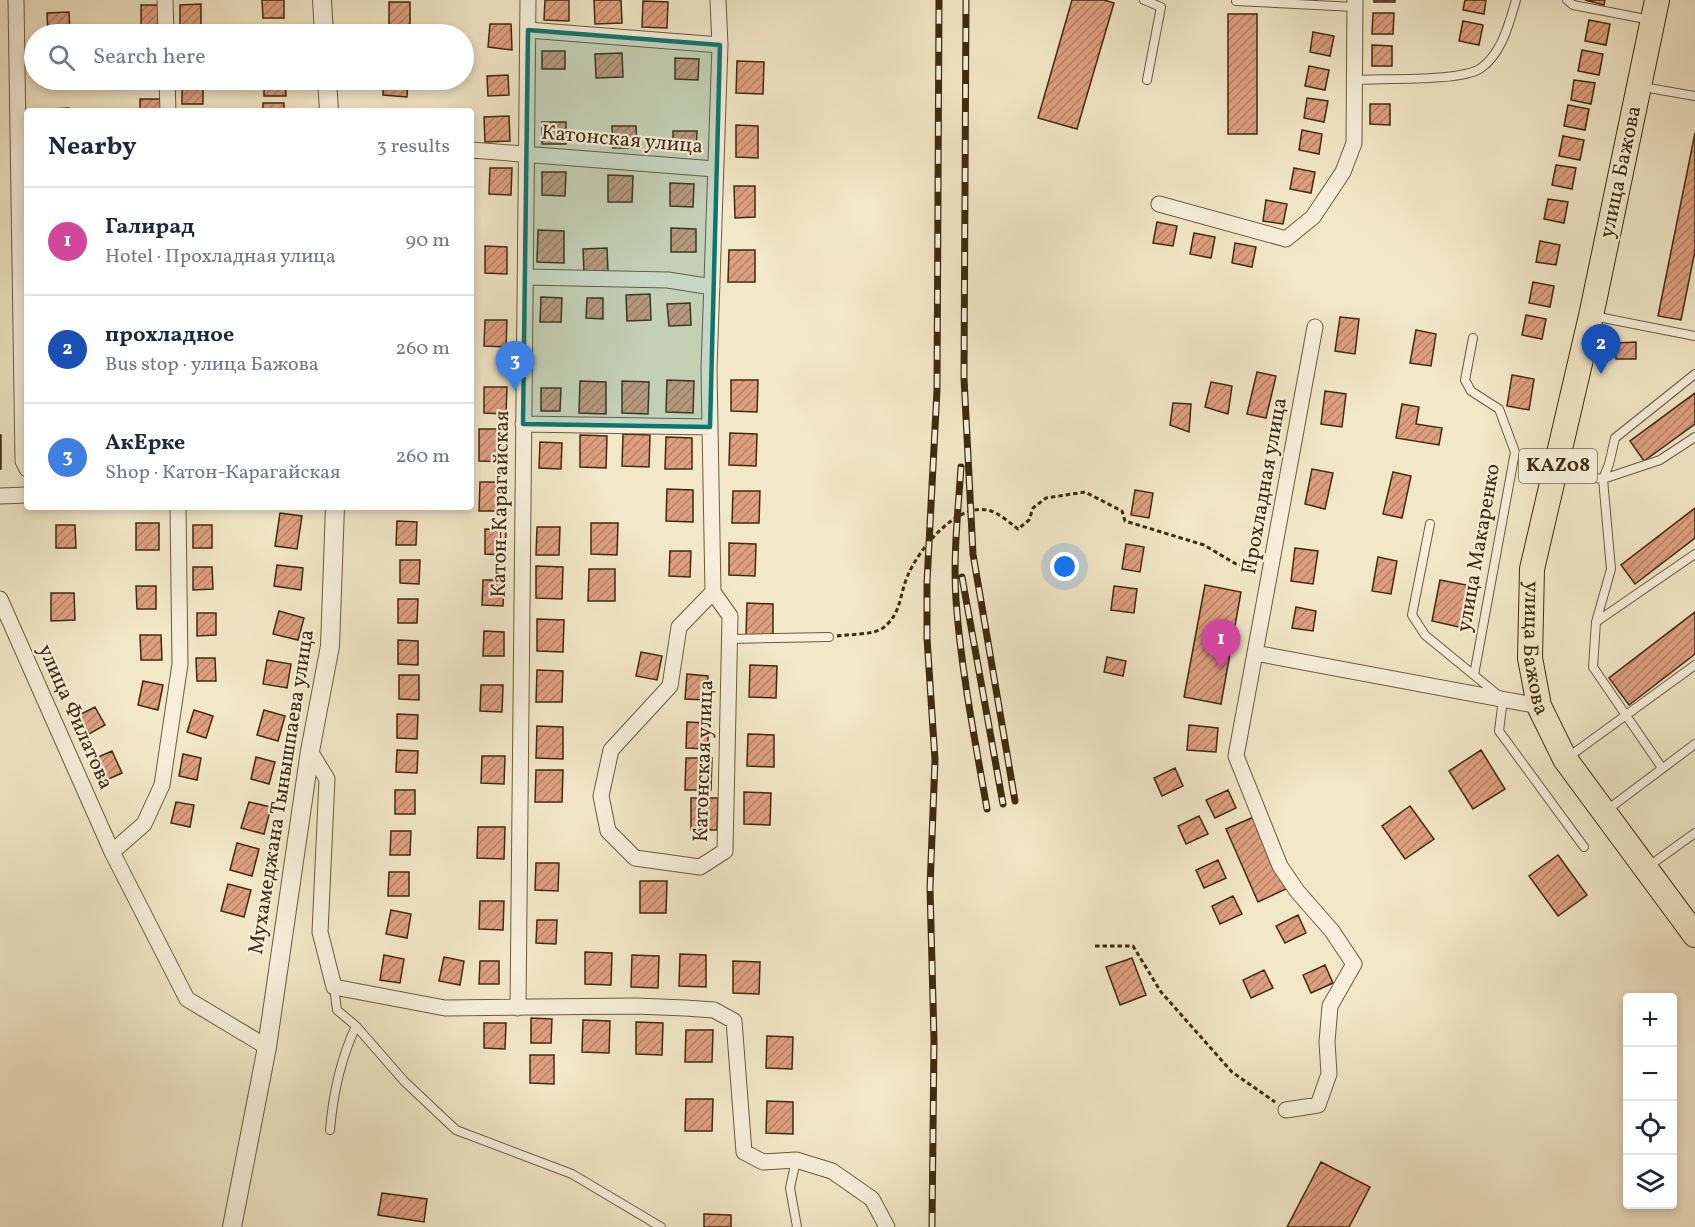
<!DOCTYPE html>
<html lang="en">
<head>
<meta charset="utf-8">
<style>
	body { margin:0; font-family:Vollkorn,serif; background:#f6f6f7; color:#1f2937 }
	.controls { position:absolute; right:18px; bottom:18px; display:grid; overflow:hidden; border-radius:6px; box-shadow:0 3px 9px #0003 }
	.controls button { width:54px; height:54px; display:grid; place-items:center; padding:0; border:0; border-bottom:2px solid #e0e1e3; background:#fff; color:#1f2937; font:30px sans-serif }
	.you { position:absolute; left:1065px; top:567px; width:21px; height:21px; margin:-15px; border:4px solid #fff; border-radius:50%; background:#1a73e8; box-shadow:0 0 0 9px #1a73e833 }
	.badge { display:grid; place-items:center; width:39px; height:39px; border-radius:50%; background:#8f2418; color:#fff; font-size:20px; font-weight:700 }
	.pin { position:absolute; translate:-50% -50px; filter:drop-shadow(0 2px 3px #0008) }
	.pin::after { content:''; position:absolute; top:32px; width:21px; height:18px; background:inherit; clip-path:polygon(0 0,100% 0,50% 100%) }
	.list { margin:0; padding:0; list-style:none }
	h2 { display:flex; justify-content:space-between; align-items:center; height:78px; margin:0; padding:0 24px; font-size:26px }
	h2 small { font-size:20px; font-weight:400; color:#747a83 }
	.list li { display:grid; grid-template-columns:39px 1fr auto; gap:18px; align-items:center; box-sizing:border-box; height:108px; padding:0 24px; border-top:2px solid #e0e1e3 }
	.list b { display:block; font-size:22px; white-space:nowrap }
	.list p { margin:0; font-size:20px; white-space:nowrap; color:#747a83 }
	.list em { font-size:20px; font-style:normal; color:#747a83 }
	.icon { flex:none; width:33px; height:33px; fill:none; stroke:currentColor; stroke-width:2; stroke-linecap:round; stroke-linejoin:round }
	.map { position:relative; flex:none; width:1695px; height:1227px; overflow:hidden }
	.search { position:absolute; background:#fff; box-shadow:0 3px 9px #0003; left:24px; top:24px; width:450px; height:66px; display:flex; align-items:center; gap:15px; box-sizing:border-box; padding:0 21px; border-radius:33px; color:#747a83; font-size:22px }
	.panel { position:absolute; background:#fff; box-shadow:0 3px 9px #0003; left:24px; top:108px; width:450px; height:402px; border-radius:6px }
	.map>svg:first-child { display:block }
</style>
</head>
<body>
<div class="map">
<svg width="1695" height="1227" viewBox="0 0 1695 1227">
	<defs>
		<pattern id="building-hatch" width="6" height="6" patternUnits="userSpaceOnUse" patternTransform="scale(1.5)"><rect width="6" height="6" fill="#df9f81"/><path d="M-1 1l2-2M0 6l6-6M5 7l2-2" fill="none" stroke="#b68268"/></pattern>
	</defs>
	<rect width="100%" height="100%" fill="#f2e7c7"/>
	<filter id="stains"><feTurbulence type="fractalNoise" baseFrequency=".00333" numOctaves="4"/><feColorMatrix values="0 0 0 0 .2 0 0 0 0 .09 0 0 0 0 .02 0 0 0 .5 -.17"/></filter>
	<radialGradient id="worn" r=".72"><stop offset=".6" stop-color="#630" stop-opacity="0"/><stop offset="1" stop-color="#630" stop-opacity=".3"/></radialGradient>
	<path fill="url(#building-hatch)" stroke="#3f2b0e" stroke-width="1.5" d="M262,0H284V18H263Z
		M545,0H569V21L544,20Z
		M594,0H621L622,23L595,24Z
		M1072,0H1104L1114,3L1077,129L1038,118Z
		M1374,0H1395V2H1374Z
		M1465,0H1486L1484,14L1463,10Z
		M1585,0H1605L1604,5Z
		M643,1L668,2L667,28L642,27Z
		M389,2H410V26H389Z
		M201,4V30H180V5Z
		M141,5H159V25H141Z
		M69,12L70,33L48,34L47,13Z
		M1373,13H1394L1393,34H1372Z
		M1228,14H1257V134H1228Z
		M1589,20L1610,24L1606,45L1585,41Z
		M1463,21L1483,25L1479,45L1459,41Z
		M490,24H511L512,50L488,47Z
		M261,32H282V34H261Z
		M1313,32L1334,36L1330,56L1310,52Z
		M1372,45L1392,46V66H1372Z
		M1582,50L1603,54L1599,75L1578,71Z
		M542,51H565V69H542Z
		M622,53L623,77L596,78L595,54Z
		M675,58L699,59L698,80L675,79Z
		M737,61L764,62L763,94L736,93Z
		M1309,66L1329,70L1325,90L1305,86Z
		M508,75L509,95L488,96L487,76Z
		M49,80H69L68,85L49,84Z
		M182,80H203V104H182Z
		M264,80H285L286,96H264Z
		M384,80H408L407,97L383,95Z
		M1574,80L1595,83L1591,104L1571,100Z
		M1307,98L1328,101L1324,122L1304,118Z
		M140,99H162V111H140Z
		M263,103H284V111H263Z
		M1370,104H1390V125L1370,124Z
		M1568,105L1589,109L1585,130L1564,126Z
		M69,108V111H50V109Z
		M509,116L510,141L485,142L484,117Z
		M542,122H566V144H542Z
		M736,125L758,126V158L736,157Z
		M612,126H636L637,148H613Z
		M1302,130L1322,134L1319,154L1299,150Z
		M673,131H697L696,152L673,151Z
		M1695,133V251L1681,320L1658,316Z
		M1563,136L1584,140L1580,160L1559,156Z
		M1556,165L1576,168L1572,189L1552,185Z
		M490,168H512L511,195L489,194Z
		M1294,168L1315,172L1311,193L1290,189Z
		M542,172H566L565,196L542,195Z
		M608,175L633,176L632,202H608Z
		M670,183L694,184L693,207L670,206Z
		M734,186H755V217L735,218Z
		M1548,199L1568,202L1564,223L1544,219Z
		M1266,200L1287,204L1283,224L1263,221Z
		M1157,222L1177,226L1173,246L1153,243Z
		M671,228L696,229V252H671Z
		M538,230L564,231V263L537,262Z
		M1194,233L1215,237L1211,258L1190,254Z
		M1540,241L1560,245L1556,265L1536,262Z
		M1235,243L1256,247L1252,267L1232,263Z
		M485,246L507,247V274L485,273Z
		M607,248L608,271L584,272L583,249Z
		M729,250H755V282H728Z
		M1533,282L1554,286L1550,307L1529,303Z
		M650,294L651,320L627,321L626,295Z
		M541,297L562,298L561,322H540Z
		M587,298H603V319L586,318Z
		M690,303L691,325L669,326L667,304Z
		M1526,315L1546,319L1542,339L1522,335Z
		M1340,317L1359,319L1355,354L1335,351Z
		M485,320H507L506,347L484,346Z
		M1416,330L1436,334L1431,366L1410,363Z
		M1636,342V359H1616L1615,343Z
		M1257,372L1276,376L1266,418L1247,414Z
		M1512,375L1534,379L1529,410L1507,406Z
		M667,380L694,381L693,413L666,412Z
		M731,380H758L757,412L731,411Z
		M580,381L606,382V414L579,413Z
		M622,381L649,382L648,414L622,413Z
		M1211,382L1232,386L1228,414L1205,407Z
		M484,387H507L506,414L484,413Z
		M541,388H561L560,411H541Z
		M1325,391L1346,394L1342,427L1321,424Z
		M1695,393V424L1644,461L1630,441Z
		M1173,403L1191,404L1189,432L1170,425Z
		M1402,404L1419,407L1416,424L1442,428L1439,445L1396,438Z
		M479,429H506L505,462L479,461Z
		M730,433L757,434L756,466L729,465Z
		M623,434L650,435L649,467L622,466Z
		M0,435H1V469H0Z
		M580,435L607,436L606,468L580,467Z
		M666,437L692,438V469H665Z
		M540,442L562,443L561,469L539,468Z
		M1312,469L1333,473L1325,509L1305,504Z
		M1393,472L1411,476L1402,518L1383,514Z
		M480,482H504L503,511H479Z
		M667,489L693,490V522L666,521Z
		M1135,490L1153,493L1149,518L1131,515Z
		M733,491H760L759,523H732Z
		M1695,508V538L1635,584L1621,565Z
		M280,513L302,516L297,549L275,546Z
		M397,521L417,522L416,545H396Z
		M136,523H159V550H136Z
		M591,523H618L617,555L591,554Z
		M56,525H75L76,548H56Z
		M193,525H212V548H193Z
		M537,527H560L559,555H536Z
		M485,529L506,530L505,555L485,554Z
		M729,543L756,544L755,576L729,575Z
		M1126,544L1144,547L1140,572L1122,569Z
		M1295,548L1318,551L1313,584L1291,581Z
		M670,551H691L690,577L669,576Z
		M1378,557L1397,561L1391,594L1372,591Z
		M400,560H420L419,584L400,583Z
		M277,565L303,568L301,590L274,586Z
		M536,566L563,567L562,599L536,598Z
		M193,567H212L213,589L193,590Z
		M589,569H615V601H588Z
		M483,580H504L503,606L482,605Z
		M1440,580L1477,587L1468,629L1432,621Z
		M1205,585L1241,592L1221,704L1184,697Z
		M136,586H156V609H137Z
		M1114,586L1137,589L1134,613L1111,610Z
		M51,593H74L75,620L51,621Z
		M398,599H418L417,623H398Z
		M747,603L773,604V636L746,635Z
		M1296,607L1316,611L1313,631L1292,628Z
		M279,611L304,618L298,640L273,634Z
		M1695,612V654L1629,705L1609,678Z
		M197,613H216V635L197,636Z
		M537,619L564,620L563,652L537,651Z
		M484,631L504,632V656H483Z
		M140,635H161L162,660H141Z
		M398,640L418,641V665L398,664Z
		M641,652L662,656L657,680L636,676Z
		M1107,657L1126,661L1123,676L1104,672Z
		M196,658H215L216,681H197Z
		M267,660L291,664L287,688L263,684Z
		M750,665L777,666L776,698L749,697Z
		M537,670L563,671L562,702H536Z
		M687,674L708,676L706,700L685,699Z
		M399,675H419V700L399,699Z
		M143,681L163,685L158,710L138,705Z
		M481,685H503L502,712L480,711Z
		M95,707L105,725L89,734L79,715Z
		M194,710L213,716L206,738L187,732Z
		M264,710L285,716L278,741L257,735Z
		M397,714L418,715L417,739L397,738Z
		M687,722L708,723V749L686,748Z
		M1189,725L1218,728L1216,752L1187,750Z
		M537,726L563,727V759L536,758Z
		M748,734L774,735V767L747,766Z
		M397,750L418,751L417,773L396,772Z
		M1481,750L1505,789L1473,809L1449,771Z
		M112,751L122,773L104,781L94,759Z
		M183,754L201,758L197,780L179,776Z
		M482,756H505L504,784L481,783Z
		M256,757L275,762L269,784L251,779Z
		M686,758H712L711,790H685Z
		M1175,768L1183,786L1162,796L1154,778Z
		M536,770H563L562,802H535Z
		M395,790H415V814H395Z
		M1228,790L1236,808L1215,818L1206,800Z
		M744,792L771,793L770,825L744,824Z
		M691,798H718L717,830H691Z
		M176,802L194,805L190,827L171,823Z
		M249,802L271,807L264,834L241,828Z
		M1410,806L1434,839L1405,859L1382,826Z
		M1199,816L1208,834L1186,844L1178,826Z
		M1256,816L1288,888L1258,902L1226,829Z
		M478,827H505L504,859L477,858Z
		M391,831H411L410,855H390Z
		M237,843L259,849L252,876L230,870Z
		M1558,855L1587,895L1558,916L1529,876Z
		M1218,860L1226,878L1204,888L1196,870Z
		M536,863H559L558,891L535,890Z
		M389,872H409V896H388Z
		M640,881H667L666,913H640Z
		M228,884L251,890L244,917L221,911Z
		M1233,896L1242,914L1220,924L1212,906Z
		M480,901H504L503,930L479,929Z
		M391,910L411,914L407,938L386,934Z
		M1298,915L1306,933L1285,943L1276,926Z
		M537,920H557L556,944L536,943Z
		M585,952L612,953L611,985L585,984Z
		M680,954L706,955V987L679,986Z
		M384,955L404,959L400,983L380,980Z
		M632,955L659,956L658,988L631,987Z
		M444,957L464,961L460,985L439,981Z
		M1132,958L1146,995L1120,1005L1106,967Z
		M480,961H499V984H479Z
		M733,961L760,962L759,994L733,993Z
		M1325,965L1333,983L1311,993L1303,975Z
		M1264,970L1273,988L1251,998L1243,980Z
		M531,1018L552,1019L551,1043H531Z
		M583,1020L610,1021L609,1053L582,1052Z
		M636,1022L663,1023L662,1055L636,1054Z
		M484,1023H506L505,1049L484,1048Z
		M686,1030H713L712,1062H685Z
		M767,1036L793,1037L792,1069L766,1068Z
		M530,1055H554V1084L530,1083Z
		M686,1099H713L712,1131H685Z
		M767,1101L793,1102V1134L766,1133Z
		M1321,1162L1370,1187L1349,1227H1287Z
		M382,1193L427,1199L424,1222L378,1215Z
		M704,1214L731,1215V1227H704Z"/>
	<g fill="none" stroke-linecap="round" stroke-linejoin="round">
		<g stroke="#6c5a3c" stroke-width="10">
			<path id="service" d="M1144,0L1161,7L1147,80
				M1567,0L1573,5L1651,20
				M1236,1L1355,7
				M1353,80C1381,78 1462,82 1481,68C1502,53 1509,24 1516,0
				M1643,87L1695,96
				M1593,316L1695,336
				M1473,338L1465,380L1471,391L1499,409L1515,452L1474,675
				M1695,374L1615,438L1609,464L1603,479L1611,569L1596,622L1695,554
				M1558,474L1603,479L1660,460L1695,437
				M1430,524L1412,615L1425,635L1503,699L1499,731L1584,847
				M1596,622L1593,667L1662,768
				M730,639L829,637
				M1567,758L1695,665
				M1607,810L1695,744
				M1649,866L1695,833
				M334,987L337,1010L356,1026L404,1081L456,1130L572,1174L661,1227
				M330,1130C333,1094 341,1058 356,1026
				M796,1160L790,1188L797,1227"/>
		</g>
		<g stroke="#6c5a3c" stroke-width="17">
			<path id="minor" d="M16,0L23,461L27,469
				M165,0L166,34
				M718,0L720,45
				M167,80L168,111
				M471,150L715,169
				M1159,204L1286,239L1313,217L1343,172L1354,143L1355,0
				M525,277L668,280L712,287
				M523,424L710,427L709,369L720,45L528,30
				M710,427L713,592L730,616L725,851L700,867L635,858L608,831L601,796L611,750L670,686L679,627L713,592
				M0,496L27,495
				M0,599L112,852L187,999L267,1047
				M1255,653L1539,706
				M310,751L327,779L320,932L334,987L445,1008L636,1006L685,1008L714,1010L734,1021L744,1152L763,1162L796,1160L832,1171L872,1199L887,1227
				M112,852L144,824L162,785L180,664L178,507
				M518,1008L528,0
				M1286,1110L1318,1105L1329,1074L1327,1042L1330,1006L1354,964L1332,931L1297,891L1280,866L1236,756L1315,327"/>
		</g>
		<g stroke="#6c5a3c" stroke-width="20">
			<path id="tertiary" d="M322,0L324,34
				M327,80L329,111
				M232,1227L267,1047L310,751L330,646L335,507"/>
		</g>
		<g stroke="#3f2b0e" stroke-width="26">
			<g id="trunk">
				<path id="s1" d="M1657,0L1591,316L1532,569L1530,658L1539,706L1565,759L1695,935"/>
			</g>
		</g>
		<path stroke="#3f2b0e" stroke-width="3" stroke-dasharray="4.5 3" stroke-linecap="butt" d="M837,636C850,634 873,635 883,628C902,613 899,595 908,575C919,549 958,500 991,511C1000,514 1010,523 1018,529L1029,520L1033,508L1046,498L1085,492L1122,511L1125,521L1204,545L1236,564L1256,568
			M1095,946H1133L1161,992L1232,1072L1275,1102"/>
		<use href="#service" stroke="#f7efdb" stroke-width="8"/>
		<use href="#minor" stroke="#f7efdb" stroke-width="15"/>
		<use href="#tertiary" stroke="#f7efdb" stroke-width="18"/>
		<use href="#trunk" stroke="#f2e7c7" stroke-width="24"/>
		<g stroke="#3f2b0e" stroke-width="7">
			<path id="rail" d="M966,0L964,378L973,554L1015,801
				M961,467C958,512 953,556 956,600C961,670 975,740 987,809
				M962,577L1003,804
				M932,1227L934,1039L930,888L935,760L927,638V582L937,390L939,0"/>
		</g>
		<use href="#rail" stroke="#f7efdb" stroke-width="4.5" stroke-dasharray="14" stroke-linecap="butt"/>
	</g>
	<path fill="#0f766e" fill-opacity="0.2" stroke="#0f766e" stroke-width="4.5" stroke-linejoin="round" d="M528,30L720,45L710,427L523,424Z"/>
	<g text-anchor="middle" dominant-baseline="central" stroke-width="4.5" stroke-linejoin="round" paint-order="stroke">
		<rect fill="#f7efdb" stroke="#76664c" stroke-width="1.5" x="1519" y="449" width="78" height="34" rx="4.5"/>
		<g font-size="20" font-weight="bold" fill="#3f2b0e">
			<text x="1558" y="466">KAZ08</text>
		</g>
		<g font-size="21" fill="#3f2b0e" stroke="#f7efdb">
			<text transform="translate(622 140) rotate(5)">Катонская улица</text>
			<text transform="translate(1621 172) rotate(-78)">улица Бажова</text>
			<text transform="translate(1265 486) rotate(-80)">Прохладная улица</text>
			<text transform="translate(501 504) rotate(-89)">Катон-Карагайская</text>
			<text transform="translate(1479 548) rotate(-80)">улица Макаренко</text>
			<text stroke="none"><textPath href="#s1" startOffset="662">улица Бажова</textPath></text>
			<text transform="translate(75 717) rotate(66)">улица Филатова</text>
			<text transform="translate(704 761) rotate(-88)">Катонская улица</text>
			<text transform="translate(282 792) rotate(-81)">Мухамеджана Тынышпаева улица</text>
		</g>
	</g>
	<rect width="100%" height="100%" filter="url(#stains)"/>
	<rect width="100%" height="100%" fill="url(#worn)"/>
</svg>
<div class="controls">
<button>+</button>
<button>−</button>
<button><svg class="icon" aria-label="locate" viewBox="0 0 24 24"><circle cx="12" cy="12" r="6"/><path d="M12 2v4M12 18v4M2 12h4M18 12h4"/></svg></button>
<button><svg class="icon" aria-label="layers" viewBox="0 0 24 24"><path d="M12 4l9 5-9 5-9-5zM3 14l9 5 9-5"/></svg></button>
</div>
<div class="you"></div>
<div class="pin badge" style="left:1221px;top:669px;background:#d1479c">1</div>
<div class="pin badge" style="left:1601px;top:374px;background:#1a4fb4">2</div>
<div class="pin badge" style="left:515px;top:391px;background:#3f7fe0">3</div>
<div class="search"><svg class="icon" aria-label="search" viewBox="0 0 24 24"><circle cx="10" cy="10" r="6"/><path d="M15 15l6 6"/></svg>Search here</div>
<section class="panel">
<h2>Nearby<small>3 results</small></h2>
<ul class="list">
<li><span class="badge" style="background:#d1479c">1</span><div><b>Галирад</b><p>Hotel · Прохладная улица</p></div><em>90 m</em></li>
<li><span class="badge" style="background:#1a4fb4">2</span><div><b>прохладное</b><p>Bus stop · улица Бажова</p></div><em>260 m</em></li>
<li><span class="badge" style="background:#3f7fe0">3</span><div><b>АкЕрке</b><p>Shop · Катон-Карагайская</p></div><em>260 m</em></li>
</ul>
</section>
</div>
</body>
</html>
